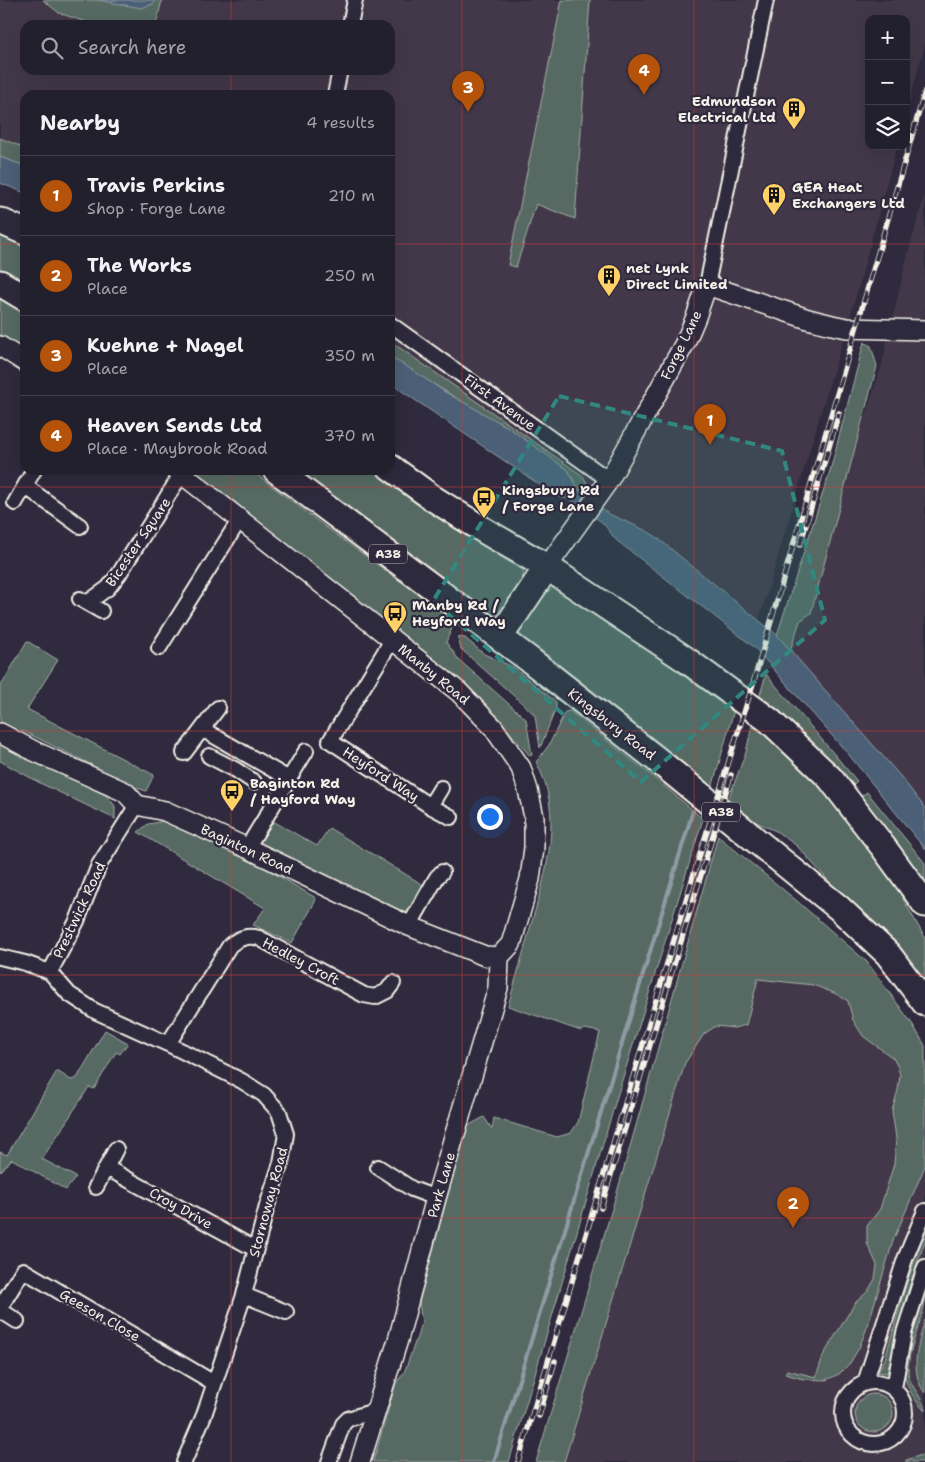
<!DOCTYPE html>
<html lang="en">
<head>
<meta charset="utf-8">
<style>
	body { margin:0; font-family:"Shantell Sans",sans-serif; background:#2b2836; color:#f1f3f6 }
	.controls { position:absolute; right:15px; top:15px; display:grid; overflow:hidden; border-radius:10px; box-shadow:0 5px 20px #0002 }
	.controls button { width:45px; height:45px; display:grid; place-items:center; padding:0; border:0; border-bottom:1px solid #403e4a; background:#23202e; color:#f1f3f6; font:25px sans-serif }
	.you { position:absolute; left:489px; top:816px; width:18px; height:18px; margin:-12px; border:4px solid #fff; border-radius:50%; background:#1a73e8; box-shadow:0 0 0 8px #1a73e833 }
	.badge { display:grid; place-items:center; width:32px; height:32px; border-radius:50%; background:#b45309; color:#fff; font-size:16px; font-weight:700 }
	.pin { position:absolute; translate:-50% -41px; filter:drop-shadow(0 1px 2px #0008) }
	.pin::after { content:''; position:absolute; top:26px; width:18px; height:15px; background:inherit; clip-path:polygon(0 0,100% 0,50% 100%) }
	.list { margin:0; padding:0; list-style:none }
	h2 { display:flex; justify-content:space-between; align-items:center; height:65px; margin:0; padding:0 20px; font-size:21px }
	h2 small { font-size:16px; font-weight:400; color:#a3a3aa }
	.list li { display:grid; grid-template-columns:32px 1fr auto; gap:15px; align-items:center; box-sizing:border-box; height:80px; padding:0 20px; border-top:1px solid #403e4a }
	.list b { display:block; font-size:19px; white-space:nowrap }
	.list p { margin:0; font-size:16px; white-space:nowrap; color:#a3a3aa }
	.list em { font-size:16px; font-style:normal; color:#a3a3aa }
	.icon { flex:none; width:28px; height:28px; fill:none; stroke:currentColor; stroke-width:2; stroke-linecap:round; stroke-linejoin:round }
	.map { position:relative; flex:none; width:925px; height:1462px; overflow:hidden }
	.search { position:absolute; background:#23202e; box-shadow:0 5px 20px #0002; left:20px; top:20px; width:375px; height:55px; display:flex; align-items:center; gap:12px; box-sizing:border-box; padding:0 18px; border-radius:15px; color:#a3a3aa; font-size:19px }
	.panel { position:absolute; background:#23202e; box-shadow:0 5px 20px #0002; left:20px; top:90px; width:375px; height:385px; border-radius:15px }
	.map>svg:first-child { display:block }
</style>
</head>
<body>
<div class="map">
<svg width="925" height="1462" viewBox="0 0 925 1462">
	<rect width="100%" height="100%" fill="#2f2a3d"/>
	<filter id="ink" filterUnits="userSpaceOnUse"><feTurbulence type="fractalNoise" baseFrequency=".02" numOctaves="2"/><feDisplacementMap in="SourceGraphic" scale="10" xChannelSelector="R" yChannelSelector="G"/><feConvolveMatrix kernelMatrix="1 2 1 2 8 2 1 2 1" color-interpolation-filters="sRGB"/></filter>
	<g filter="url(#ink)">
		<path fill="#433949" d="M0,0H43L59,13L95,25H25V70H390V25H156L162,0H925V45L906,113V19H869V146H897L858,289L759,619L655,536L643,528L607,513L578,489L568,470L530,444L390,357V95H25V166L0,157Z
			M925,194V808L901,777L790,651L881,368L908,253Z
			M810,919L867,962L925,1042V1462H564L697,1025Z"/>
		<path fill="#566a64" stroke="#a5aea6" d="M43,0H162L156,25H95L59,13Z
			M562,0H590L575,219L536,204L516,267L508,265Z
			M0,138L25,148V166L0,157Z
			M0,231L25,241V289L0,275Z
			M0,296L25,312V358L0,343Z
			M390,341L583,476L590,488L587,496L578,489L568,470L530,444L390,357Z
			M864,342L871,346L877,366L811,613L800,621L790,651L777,635L830,471Z
			M181,470H251L319,522L455,621L446,642L459,660L526,719L532,755L530,756L496,716L487,712Z
			M292,470H380L427,503L441,520L524,571L521,584L495,616L486,614Z
			M553,588L562,589L720,694L734,710L711,792L517,636L545,593Z
			M458,637L465,638L484,654L513,667L556,702V708L540,748L535,716L532,712L461,649Z
			M27,641L58,660L27,709L154,775L146,791L94,772L92,765L23,731L18,734L0,721V683L2,684Z
			M766,674L857,781L852,786L860,797L867,792L925,863V892L757,705Z
			M570,711L661,783L703,819L616,1100L509,1462H373L396,1383L404,1373L422,1323L419,1303L466,1127L484,1117L492,1129L494,1118L557,1137L571,1133L578,1122L600,1032L585,1029L581,1031L508,1006C516,978 524,950 532,921C547,870 564,813 536,762L549,745L565,712Z
			M753,721L819,782L887,870L925,938V988L797,846L776,831L753,821L728,800L746,752Z
			M0,742L107,796L115,806V819L42,784L0,761Z
			M165,821L248,858L316,898L315,902L292,943L253,925L265,908L138,832L148,824Z
			M273,821L317,846L329,828L425,886L408,915L262,847L259,842Z
			M718,836L797,901L867,962L913,1025L925,1046V1166L893,1241L868,1325L859,1348L850,1363L839,1374L826,1380L803,1379L785,1374L787,1370L816,1377L823,1356L844,1321L855,1303L868,1291L875,1279L877,1265L867,1243V1226L880,1209L894,1164L896,1138L892,1111L898,1090L900,1075L898,1067L893,1058L863,1036L853,1020L848,1001L834,993L813,985L758,979L746,1025L734,1028L716,1026L704,1034L685,1063L564,1462H536L620,1182Z
			M105,1030L128,1043L120,1054L116,1052L94,1089L89,1087L42,1159L76,1177L66,1190L12,1159L0,1172V1152L7,1155L57,1071L71,1080L77,1078Z
			M925,1231V1241L909,1287L887,1373L878,1372L885,1359L906,1285Z
			M925,1285C925,1290 925,1296 925,1301C922,1323 907,1350 908,1373C910,1387 925,1400 925,1411C916,1402 908,1390 905,1377C901,1360 920,1304 925,1285Z
			M925,1320V1393C909,1372 918,1344 925,1320Z
			M855 1413a19 19 0 1 1 38 0a19 19 0 1 1-38 0Z
			M925,1454V1462H906V1460Z"/>
		<path fill="#4c6177" stroke="#8f9ba4" d="M98,0H155L153,4L141,8Z
			M0,157L25,166V193L0,183Z
			M390,357L411,369L445,392L506,426L568,470L578,489L607,513L645,530L655,536L777,635L901,777L925,808V849L849,755L754,647L616,540L603,523L571,500L556,496L390,383Z"/>
		<g fill="none" stroke-linecap="round" stroke-linejoin="round">
			<path stroke="#8f9ba4" stroke-width="4" d="M494,1462L693,811"/>
			<g stroke="#f4f1e8" stroke-width="18">
				<path id="street" d="M350,25L355,0
					M335,95L340,70
					M707,285L766,0
					M390,324L609,480
					M25,486L80,526
					M15,503L34,470
					M80,599L101,611
					M87,603L108,588L119,574L182,473
					M392,640L330,741L430,806L451,817
					M159,648L240,519
					M202,729L289,779
					M184,753L218,708
					M209,756L236,770L254,782
					M430,806L441,788
					M247,848L306,751
					M409,926L437,877L442,872
					M0,957L25,963L50,972L69,994L95,1011L168,1044L242,1081L264,1095L279,1112L286,1134L281,1163L267,1206L244,1295L204,1415L184,1462
					M50,972L77,921L99,865L137,805
					M168,1044L230,945C240,938 247,935 259,938L364,995L375,997L387,991L393,983
					M378,1167L412,1189L436,1198
					M107,1168L255,1249
					M96,1187L116,1149
					M244,1295L286,1312
					M0,1308L23,1270L214,1383
					M0,1310L17,1321
					M843 1413a31 31 0 1 1 62 0a31 31 0 1 1-62 0Z
					M865,1383L905,1259L925,1211
					M894,1388L904,1333L925,1267
					M329,1462L343,1424L348,1419L375,1411"/>
			</g>
			<g stroke="#f4f1e8" stroke-width="22">
				<path id="secondary" d="M0,346L25,362
					M177,470L459,692L493,727L521,768L528,790L534,817V848L530,879L511,944L499,957
					M547,567L609,480L685,343L696,317L707,285L808,319L832,325L847,328L925,330
					M0,733L34,751L125,792L137,805L165,811L247,848L409,926L485,956L499,957
					M360,1462L398,1340L436,1198L498,988L499,957"/>
			</g>
			<g stroke="#f4f1e8" stroke-width="29">
				<path id="highway" d="M0,221L25,232
					M0,283L25,298
					M390,467L434,499L485,531L547,567L685,659L770,721L830,778L884,848L925,904
					M276,470L530,660L655,758L839,908L888,954L925,1003
					M500,637L547,567"/>
			</g>
			<use href="#street" stroke="#2f2a3d" stroke-width="14"/>
			<use href="#secondary" stroke="#2f2a3d" stroke-width="19"/>
			<use href="#highway" stroke="#2f2a3d" stroke-width="25"/>
			<g stroke="#f4f1e8" stroke-width="5.5">
				<path id="rail" d="M800,545L839,413
					M601,1208L731,775
					M539,1416L555,1361
					M518,1462L691,883L752,687L925,91"/>
			</g>
			<use href="#rail" stroke="#2f2a3d" stroke-width="4" stroke-dasharray="11" stroke-linecap="butt"/>
		</g>
	</g>
	<path fill="#318880" fill-opacity="0.2" stroke="#318880" stroke-width="4" stroke-dasharray="10 6" stroke-linejoin="round" d="M559,396L782,451L825,620L641,782L433,601Z"/>
	<path fill="none" stroke="#d93c3b" stroke-width="1" stroke-opacity="0.55" d="M231,0V25M462,0V1462M694,0V1462M231,70V95M0,244H25M390,244H925M231,470V1462M0,487H925M0,731H925M0,975H925M0,1218H925"/>
	<defs>
		<g id="building-pin" transform="scale(1.25)"><path d="M0 17L-7.5 6A9.5 9.5 0 1 1 7.5 6Z" fill="#ffd166" stroke="#2f2a3d"/><path d="M-4-6H4V6H1V3H-1V6H-4ZM-2.5-4.3h1.7v1.8h-1.7ZM.8-4.3h1.7v1.8H.8ZM-2.5-1h1.7V.8h-1.7ZM.8-1h1.7V.8H.8Z" fill="#111"/></g>
		<g id="bus-pin" transform="scale(1.25)"><path d="M0 17L-7.5 6A9.5 9.5 0 1 1 7.5 6Z" fill="#ffd166" stroke="#2f2a3d"/><path d="M-5-6H5V4H4V6H2V4H-2V6H-4V4H-5ZM-3.5-4V0h7V-4ZM-3.5 1.2v1.5H-2V1.2ZM2 1.2v1.5H3.5V1.2Z" fill="#111"/></g>
	</defs>
	<g fill-rule="evenodd">
		<use href="#building-pin" x="794" y="109"/>
		<use href="#building-pin" x="774" y="195"/>
		<use href="#building-pin" x="609" y="276"/>
		<use href="#bus-pin" x="484" y="498"/>
		<use href="#bus-pin" x="395" y="613"/>
		<use href="#bus-pin" x="232" y="791"/>
	</g>
	<g text-anchor="middle" dominant-baseline="central" stroke-width="4.5" stroke-linejoin="round" paint-order="stroke">
		<g fill="#2f2a3d" stroke="#b9b5b5" stroke-width="1">
			<rect x="369" y="544.5" width="38" height="19" rx="4"/>
			<rect x="702" y="802.5" width="38" height="19" rx="4"/>
		</g>
		<g font-size="12" font-weight="bold" fill="#f4f1e8">
			<text x="388" y="554">A38</text>
			<text x="721" y="812">A38</text>
		</g>
		<g font-size="14" font-weight="bold" fill="#f4f1e8" stroke="#2f2a3d" text-anchor="start">
			<text x="776" y="101" text-anchor="end">Edmundson<tspan x="776" dy="16">Electrical Ltd</tspan></text>
			<text x="792" y="187">GEA Heat<tspan x="792" dy="16">Exchangers Ltd</tspan></text>
			<text x="626" y="268">net Lynk<tspan x="626" dy="16">Direct Limited</tspan></text>
			<text x="502" y="490">Kingsbury Rd<tspan x="502" dy="16">/ Forge Lane</tspan></text>
			<text x="412" y="605">Manby Rd /<tspan x="412" dy="16">Heyford Way</tspan></text>
			<text x="250" y="783">Baginton Rd<tspan x="250" dy="16">/ Hayford Way</tspan></text>
		</g>
		<g font-size="14" fill="#f4f1e8" stroke="#2f2a3d">
			<text transform="translate(681 345) rotate(-64)">Forge Lane</text>
			<text transform="translate(500 402) rotate(36)">First Avenue</text>
			<text transform="translate(138 542) rotate(-56)">Bicester Square</text>
			<text transform="translate(434 674) rotate(39)">Manby Road</text>
			<text transform="translate(612 724) rotate(38)">Kingsbury Road</text>
			<text transform="translate(381 774) rotate(33)">Heyford Way</text>
			<text transform="translate(247 849) rotate(25)">Baginton Road</text>
			<text transform="translate(79 910) rotate(-65)">Prestwick Road</text>
			<text transform="translate(301 961) rotate(28)">Hedley Croft</text>
			<text transform="translate(441 1185) rotate(-74)">Park Lane</text>
			<text transform="translate(268 1202) rotate(-75)">Stornoway Road</text>
			<text transform="translate(181 1208) rotate(29)">Croy Drive</text>
			<text transform="translate(100 1315) rotate(30)">Geeson Close</text>
		</g>
	</g>
</svg>
<div class="controls">
<button>+</button>
<button>−</button>
<button><svg class="icon" aria-label="layers" viewBox="0 0 24 24"><path d="M12 4l9 5-9 5-9-5zM3 14l9 5 9-5"/></svg></button>
</div>
<div class="you"></div>
<div class="pin badge" style="left:710px;top:445px">1</div>
<div class="pin badge" style="left:793px;top:1228px">2</div>
<div class="pin badge" style="left:468px;top:112px">3</div>
<div class="pin badge" style="left:644px;top:95px">4</div>
<div class="search"><svg class="icon" aria-label="search" viewBox="0 0 24 24"><circle cx="10" cy="10" r="6"/><path d="M15 15l6 6"/></svg>Search here</div>
<section class="panel">
<h2>Nearby<small>4 results</small></h2>
<ul class="list">
<li><span class="badge">1</span><div><b>Travis Perkins</b><p>Shop · Forge Lane</p></div><em>210 m</em></li>
<li><span class="badge">2</span><div><b>The Works</b><p>Place</p></div><em>250 m</em></li>
<li><span class="badge">3</span><div><b>Kuehne + Nagel</b><p>Place</p></div><em>350 m</em></li>
<li><span class="badge">4</span><div><b>Heaven Sends Ltd</b><p>Place · Maybrook Road</p></div><em>370 m</em></li>
</ul>
</section>
</div>
</body>
</html>
